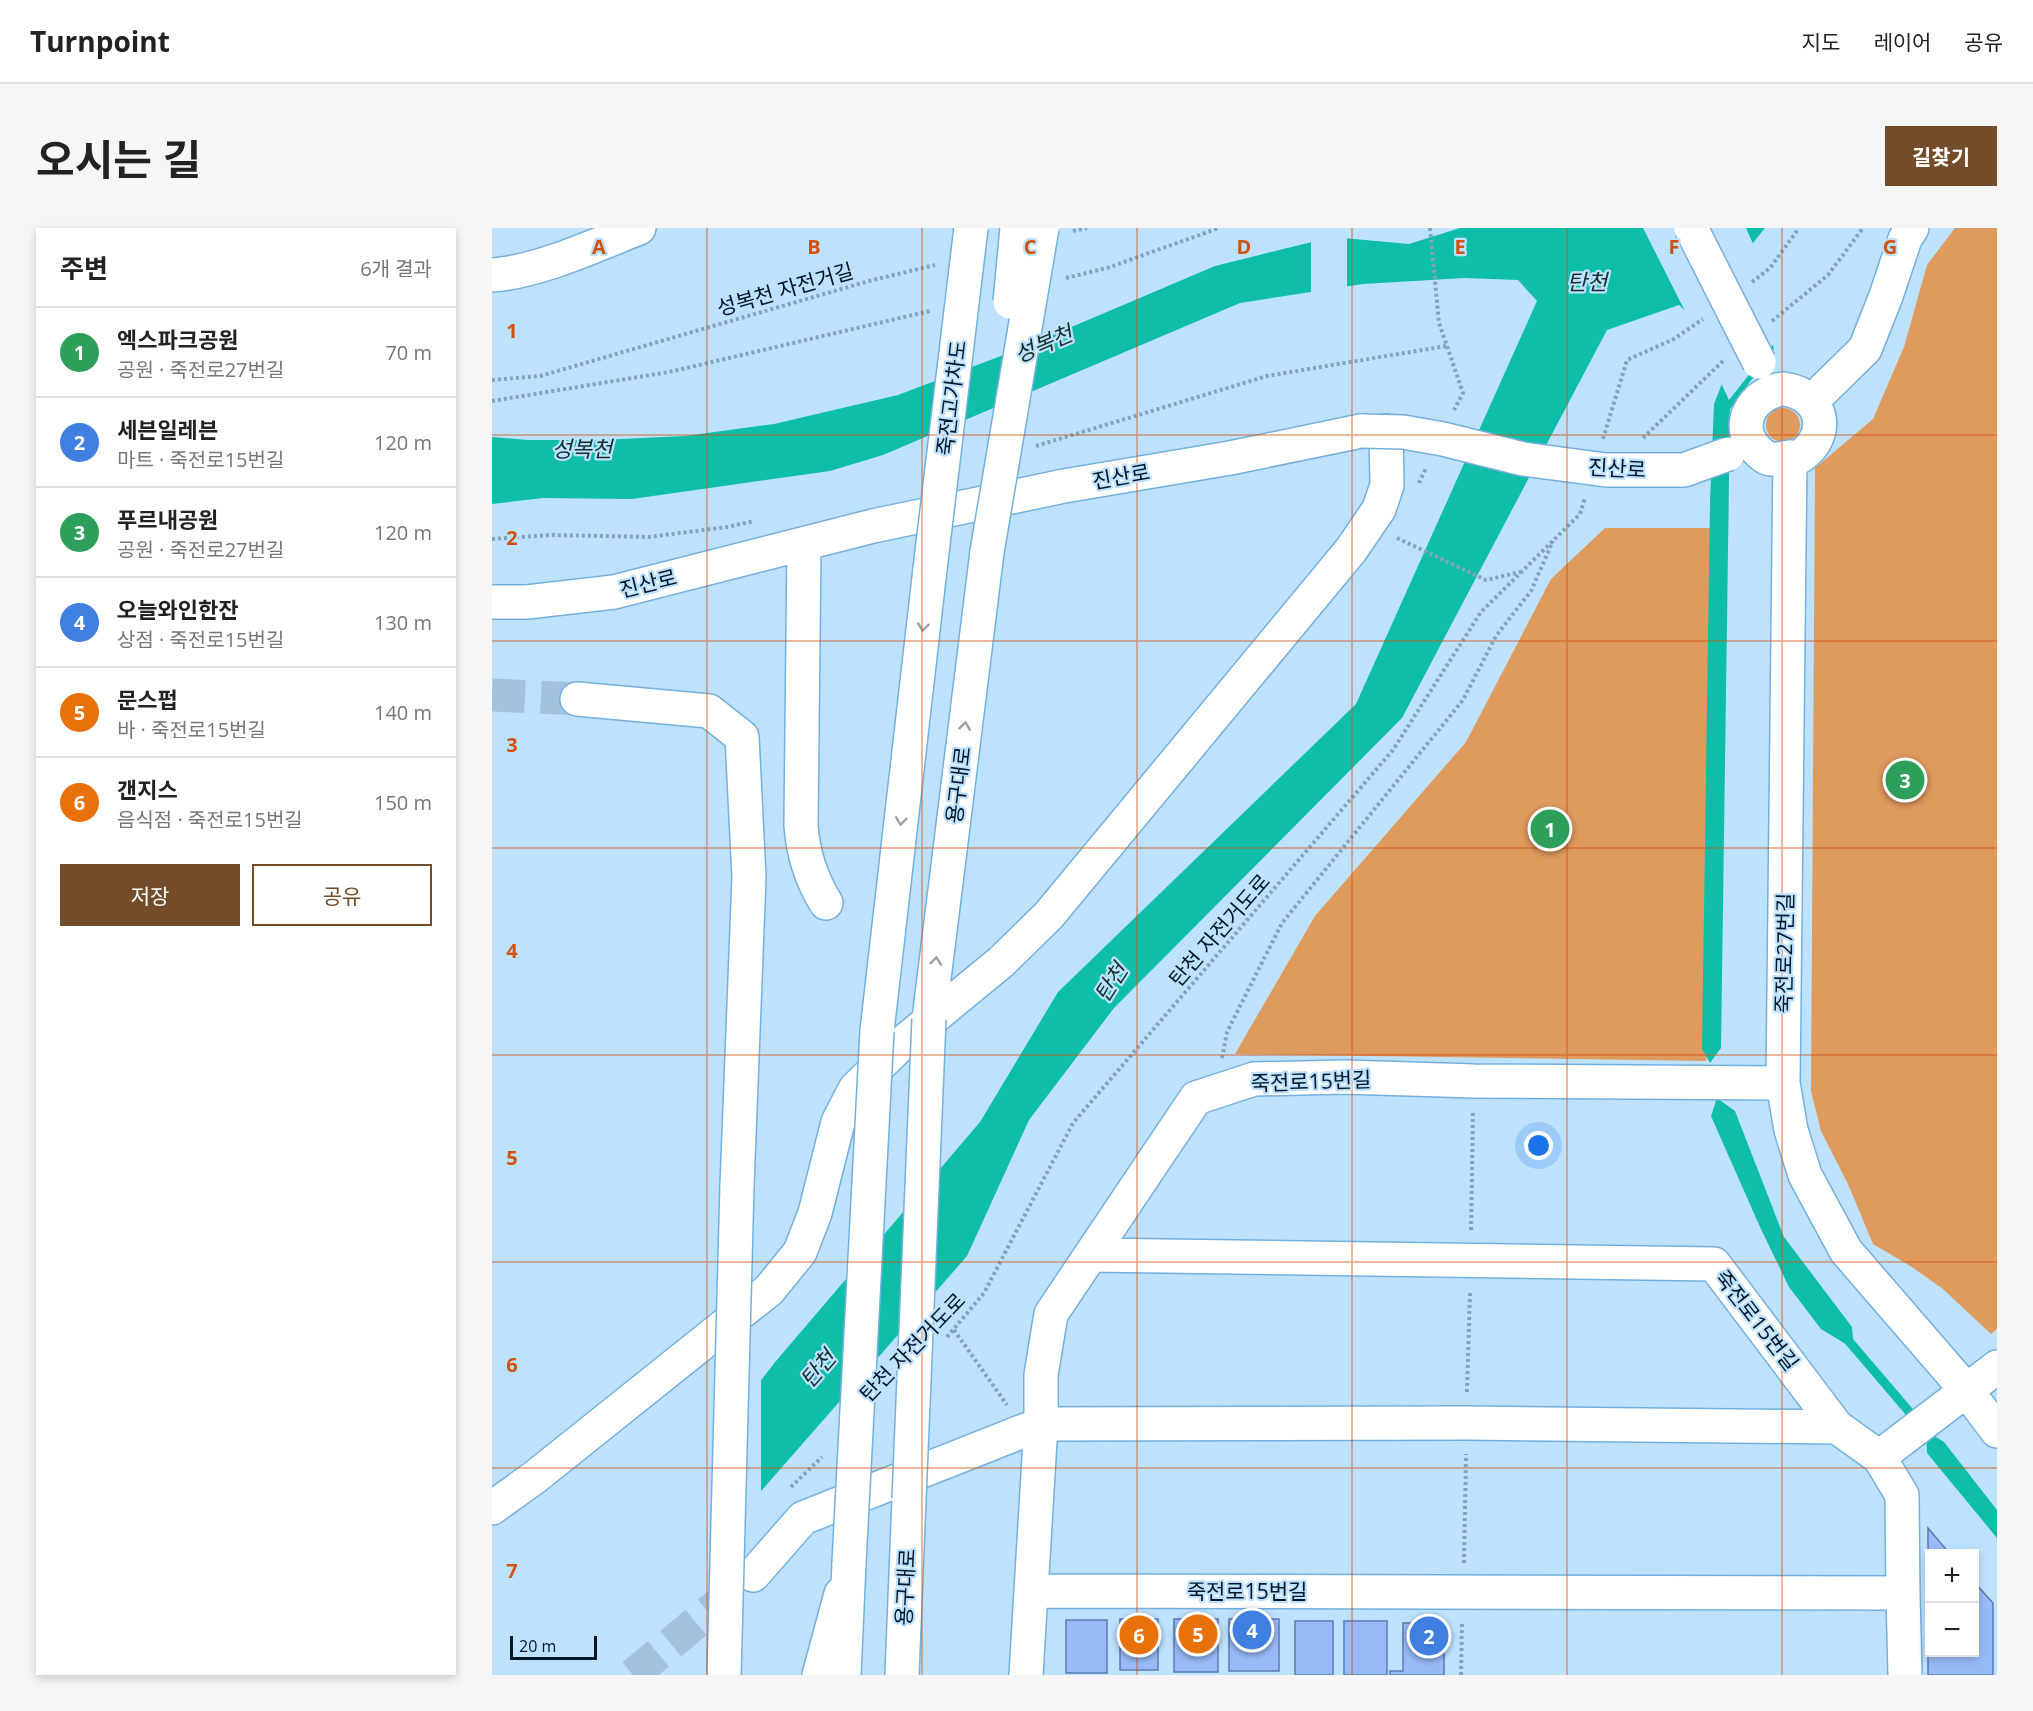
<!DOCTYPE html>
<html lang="ko">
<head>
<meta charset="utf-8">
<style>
	body { margin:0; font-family:"Open Sans","Noto Sans KR",sans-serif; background:#f6f6f6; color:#222 }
	.controls { position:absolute; right:18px; bottom:18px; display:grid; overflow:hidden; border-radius:0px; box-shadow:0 3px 9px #0003 }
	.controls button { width:54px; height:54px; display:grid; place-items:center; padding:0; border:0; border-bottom:2px solid #e0e0e0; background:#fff; color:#222; font:30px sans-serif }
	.scale { position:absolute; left:18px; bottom:15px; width:87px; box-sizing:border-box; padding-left:6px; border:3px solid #001525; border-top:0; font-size:16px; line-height:21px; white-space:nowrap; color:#001525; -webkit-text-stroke:4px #bee2fe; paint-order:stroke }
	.you { position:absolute; left:1047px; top:918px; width:21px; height:21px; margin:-15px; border:4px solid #fff; border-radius:50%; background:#1a73e8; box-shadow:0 0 0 9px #1a73e833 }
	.badge { display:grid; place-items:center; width:39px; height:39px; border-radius:50%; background:#734c2a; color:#fff; font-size:20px; font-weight:700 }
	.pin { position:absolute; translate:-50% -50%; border:3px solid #fff; box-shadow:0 2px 6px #0006 }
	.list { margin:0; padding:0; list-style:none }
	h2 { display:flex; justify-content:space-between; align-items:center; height:78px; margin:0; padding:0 24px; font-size:26px }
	h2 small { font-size:20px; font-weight:400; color:#767676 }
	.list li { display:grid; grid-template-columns:39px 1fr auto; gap:18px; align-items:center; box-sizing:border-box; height:90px; padding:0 24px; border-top:2px solid #e0e0e0 }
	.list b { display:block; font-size:22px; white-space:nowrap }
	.list p { margin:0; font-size:20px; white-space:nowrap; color:#767676 }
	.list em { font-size:20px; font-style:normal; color:#767676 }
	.actions { display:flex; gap:12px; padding:18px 24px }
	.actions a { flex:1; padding:14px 0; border:2px solid #734c2a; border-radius:0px; text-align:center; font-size:21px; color:#734c2a }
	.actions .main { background:#734c2a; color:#fff }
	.map { position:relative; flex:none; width:1505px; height:1447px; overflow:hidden; border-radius:0px }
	header { display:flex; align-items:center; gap:36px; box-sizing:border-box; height:84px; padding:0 30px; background:#fff; border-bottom:2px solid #e0e0e0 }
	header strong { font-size:28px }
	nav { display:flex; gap:33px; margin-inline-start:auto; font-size:21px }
	.intro { display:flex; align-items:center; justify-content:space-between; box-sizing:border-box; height:144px; padding:0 36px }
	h1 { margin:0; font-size:42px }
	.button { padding:15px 27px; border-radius:0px; background:#734c2a; color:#fff; font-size:21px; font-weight:700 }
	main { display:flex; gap:36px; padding:0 36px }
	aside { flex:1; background:#fff; border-radius:0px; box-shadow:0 3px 9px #0003 }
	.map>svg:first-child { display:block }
</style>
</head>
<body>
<header>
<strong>Turnpoint</strong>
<nav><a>지도</a><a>레이어</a><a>공유</a></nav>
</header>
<div class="intro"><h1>오시는 길</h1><a class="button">길찾기</a></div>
<main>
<aside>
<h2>주변<small>6개 결과</small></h2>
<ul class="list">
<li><span class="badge" style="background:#2e9e5b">1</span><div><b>엑스파크공원</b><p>공원 · 죽전로27번길</p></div><em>70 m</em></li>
<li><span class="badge" style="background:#3f7fe0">2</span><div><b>세븐일레븐</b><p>마트 · 죽전로15번길</p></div><em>120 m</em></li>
<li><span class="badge" style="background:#2e9e5b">3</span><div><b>푸르내공원</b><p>공원 · 죽전로27번길</p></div><em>120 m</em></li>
<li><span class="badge" style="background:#3f7fe0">4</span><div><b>오늘와인한잔</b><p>상점 · 죽전로15번길</p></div><em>130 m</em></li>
<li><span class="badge" style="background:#e8710a">5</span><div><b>문스펍</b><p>바 · 죽전로15번길</p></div><em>140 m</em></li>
<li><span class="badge" style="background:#e8710a">6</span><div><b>갠지스</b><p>음식점 · 죽전로15번길</p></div><em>150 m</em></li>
</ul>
<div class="actions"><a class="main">저장</a><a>공유</a></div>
</aside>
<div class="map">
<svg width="1505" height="1447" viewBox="0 0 1505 1447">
	<rect width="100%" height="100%" fill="#bee2fe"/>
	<path fill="#df9a5d" d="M1463,0H1505V1101L1499,1106L1451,1061L1420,1039L1381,1016L1356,956L1329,903L1319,863L1323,240L1381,191L1412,119L1435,37Z
		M1274 197a17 17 0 1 1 34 0a17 17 0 1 1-34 0Z
		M1113,300H1224L1214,833L743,826L823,688L974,514L1059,351Z"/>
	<path fill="#0fbea9" d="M968,0H1273L1249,30L1264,55L1282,121L1238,181L1229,820L1218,835L1210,821L1218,273L1222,176L1241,128L1187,77L1115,102L910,490L622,780L537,892L475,1028L171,1375L0,1447L100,1366L284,1133L488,894L566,764L864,476L1045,73L1026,52L973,50L871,56L748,75L391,227L338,243L140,271L51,270L0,276V209L36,212H107L193,208L282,196L406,167L530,120L723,38L840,9L917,16Z
		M1225,870L1243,883L1292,1009L1360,1099L1362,1121L1329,1101L1297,1059L1268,999L1219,888Z
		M1434,1203L1452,1214L1505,1282V1310L1435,1225Z"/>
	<path fill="#bee2fe" d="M1151,0H1254L1262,18L1253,30L1267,54L1283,114L1237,172L1228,153L1237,129L1196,89Z
		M840,6L855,7V62L819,67V11Z
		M269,1148V1269L173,1377L56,1447H0V1413L98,1363Z"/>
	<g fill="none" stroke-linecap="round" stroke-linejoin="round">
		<path stroke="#0fbea9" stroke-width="9" d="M1355,1111L1426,1194"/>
	</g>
	<path fill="#98bbf8" stroke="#5c7bb0" stroke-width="1.5" d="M1436,1300L1458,1326H1438V1424H1482V1354L1501,1375V1447H1436Z
		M628,1391H666V1442H628Z
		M682,1391H726V1444H682Z
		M737,1391H787V1443H737Z
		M574,1392H615V1445H574Z
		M803,1393H841V1447H803Z
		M852,1393H895V1447H852Z
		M911,1395H952V1447H898V1443H911Z"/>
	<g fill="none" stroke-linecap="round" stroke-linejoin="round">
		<path stroke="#a2c3dd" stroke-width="33" stroke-dasharray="33 16" stroke-linecap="butt" d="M0,467L85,471
			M141,1447L253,1354"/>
		<g stroke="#74b0dd" stroke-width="36">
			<path id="minor" d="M0,47C46,44 104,17 147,0
				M1292,161C1335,167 1340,213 1302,232L1298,229C1292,230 1285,232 1279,231C1275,231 1270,227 1267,224C1240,200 1259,164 1292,161Z
				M1319,174L1373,121L1394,68L1413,11L1420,0
				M1298,229L1291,855L1299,902L1313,947L1354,1023L1475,1163L1505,1203
				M312,316L309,597C311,626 319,651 334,675
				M0,374H35L122,364L381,298L572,258L738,230L869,203
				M85,471L217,483L250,509L257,649L245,958
				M599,1027L1222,1036L1345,1199
				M0,1280L43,1249L277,1062L308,1024L323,985L346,894L363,861L408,817L509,734L557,687L859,322L887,281L895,257L894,203
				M261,1347L311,1290L549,1196L974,1195L1345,1199L1387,1229L1505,1139
				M539,1363L1411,1365L1410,1267L1387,1229
				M1411,1365L1413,1447
				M327,1447L349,1366
				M534,1447L549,1196V1147L559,1086L704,870L762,851L853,849L982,853L1291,855"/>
		</g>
		<g stroke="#74b0dd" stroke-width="36">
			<path id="major" d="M437,791L495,324
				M385,803L438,341
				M352,1447L357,1335
				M410,1447L417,1271"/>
		</g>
		<path stroke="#85a4bc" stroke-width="4" stroke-dasharray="3 3" stroke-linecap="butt" d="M938,0L947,95L971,165L962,182
			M581,3L595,0
			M574,50L615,40L727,0
			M1260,54L1278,40L1307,0
			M0,152L48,148L377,53L443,37
			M0,173L177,144L438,83
			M1111,211L1135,132L1182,111L1211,91
			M544,218L775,148L954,118
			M927,255L934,240
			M905,310L994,352L1028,344
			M0,311L59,307L157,309L235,299L262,293
			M730,830L735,804L790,695L971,472L1004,408L1039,363L1061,313
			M979,1002L981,884
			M462,1102L515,1177
			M455,1109L492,1065L581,895L901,522L989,384L1088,286L1093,270
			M975,1164L978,1064
			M299,1259L330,1229
			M972,1335L974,1226
			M969,1447L970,1394"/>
		<use href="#minor" stroke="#fff" stroke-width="33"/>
		<use href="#major" stroke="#fff" stroke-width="33"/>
		<g stroke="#74b0dd" stroke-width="36" stroke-linecap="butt">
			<path id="minor-bridge" d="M1199,0L1267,134
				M869,203L911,204L951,211L1031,231L1114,242H1192L1236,226
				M232,1447L245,958"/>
		</g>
		<g stroke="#74b0dd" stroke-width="36" stroke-linecap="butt">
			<path id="major-bridge" d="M518,74L525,0
				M495,324L550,0
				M438,341L479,0
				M417,1271L437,791
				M357,1335L385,803"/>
		</g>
		<path stroke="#85a4bc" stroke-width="4" stroke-dasharray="3 3" stroke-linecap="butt" d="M1280,93L1336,47L1371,0
			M1151,210L1232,132"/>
		<use href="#minor-bridge" stroke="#fff" stroke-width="33"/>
		<use href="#major-bridge" stroke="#fff" stroke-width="33"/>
	</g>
	<defs><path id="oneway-chevron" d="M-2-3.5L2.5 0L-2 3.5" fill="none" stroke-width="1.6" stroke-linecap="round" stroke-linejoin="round" transform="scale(1.5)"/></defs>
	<g stroke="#99a1a8">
		<use href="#oneway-chevron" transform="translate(431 399) rotate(97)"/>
		<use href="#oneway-chevron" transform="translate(473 498) rotate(-83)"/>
		<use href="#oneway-chevron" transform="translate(409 593) rotate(97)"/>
		<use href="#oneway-chevron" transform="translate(444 733) rotate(-83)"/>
	</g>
	<path fill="none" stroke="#d1520e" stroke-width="1.5" stroke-opacity="0.55" d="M215,0V1447M430,0V1447M645,0V1447M860,0V1447M1075,0V1447M1290,0V1447M0,207H1505M0,413H1505M0,620H1505M0,827H1505M0,1034H1505M0,1240H1505"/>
	<g text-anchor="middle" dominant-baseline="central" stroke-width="4.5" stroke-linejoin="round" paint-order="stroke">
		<g font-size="21" fill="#001525" stroke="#bee2fe">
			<text transform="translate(293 61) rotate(-16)">성복천 자전거길</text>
			<text transform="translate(459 170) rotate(-83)">죽전고가차도</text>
			<text transform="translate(1125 240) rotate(3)">진산로</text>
			<text transform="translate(629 248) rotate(-10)">진산로</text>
			<text transform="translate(156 355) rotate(-14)">진산로</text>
			<text transform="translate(466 557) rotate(-83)">용구대로</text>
			<text transform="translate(727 702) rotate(-49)">탄천 자전거도로</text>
			<text transform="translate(1292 725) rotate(-89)">죽전로27번길</text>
			<text transform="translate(819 853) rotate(-2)">죽전로15번길</text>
			<text transform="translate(1265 1092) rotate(52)">죽전로15번길</text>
			<text transform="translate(420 1119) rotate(-46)">탄천 자전거도로</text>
			<text transform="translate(413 1359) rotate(-87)">용구대로</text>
			<text x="755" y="1363">죽전로15번길</text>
		</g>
		<g font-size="22" font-style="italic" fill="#102f2a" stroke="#bee2fe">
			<text x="1095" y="53">탄천</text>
			<text transform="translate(551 115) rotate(-23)">성복천</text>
			<text x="90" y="220">성복천</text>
			<text transform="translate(618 754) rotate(-57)">탄천</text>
			<text transform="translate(325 1140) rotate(-49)">탄천</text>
		</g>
	</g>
	<g font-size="20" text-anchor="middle" font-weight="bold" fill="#d1520e" stroke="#bee2fe" stroke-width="4.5" stroke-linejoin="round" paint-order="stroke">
		<text x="107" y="26">A</text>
		<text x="322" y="26">B</text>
		<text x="538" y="26">C</text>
		<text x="752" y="26">D</text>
		<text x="968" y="26">E</text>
		<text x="1182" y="26">F</text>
		<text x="1398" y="26">G</text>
		<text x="20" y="110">1</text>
		<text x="20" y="317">2</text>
		<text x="20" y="524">3</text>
		<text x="20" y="730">4</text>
		<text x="20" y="937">5</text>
		<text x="20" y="1144">6</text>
		<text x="20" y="1350">7</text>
	</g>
</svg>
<div class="controls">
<button>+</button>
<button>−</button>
</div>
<div class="scale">20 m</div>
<div class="you"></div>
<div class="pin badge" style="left:1058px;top:601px;background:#2e9e5b">1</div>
<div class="pin badge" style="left:937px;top:1408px;background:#3f7fe0">2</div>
<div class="pin badge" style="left:1413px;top:552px;background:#2e9e5b">3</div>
<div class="pin badge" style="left:760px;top:1402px;background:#3f7fe0">4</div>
<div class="pin badge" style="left:706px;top:1406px;background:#e8710a">5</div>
<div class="pin badge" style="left:647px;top:1407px;background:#e8710a">6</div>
</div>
</main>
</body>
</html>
